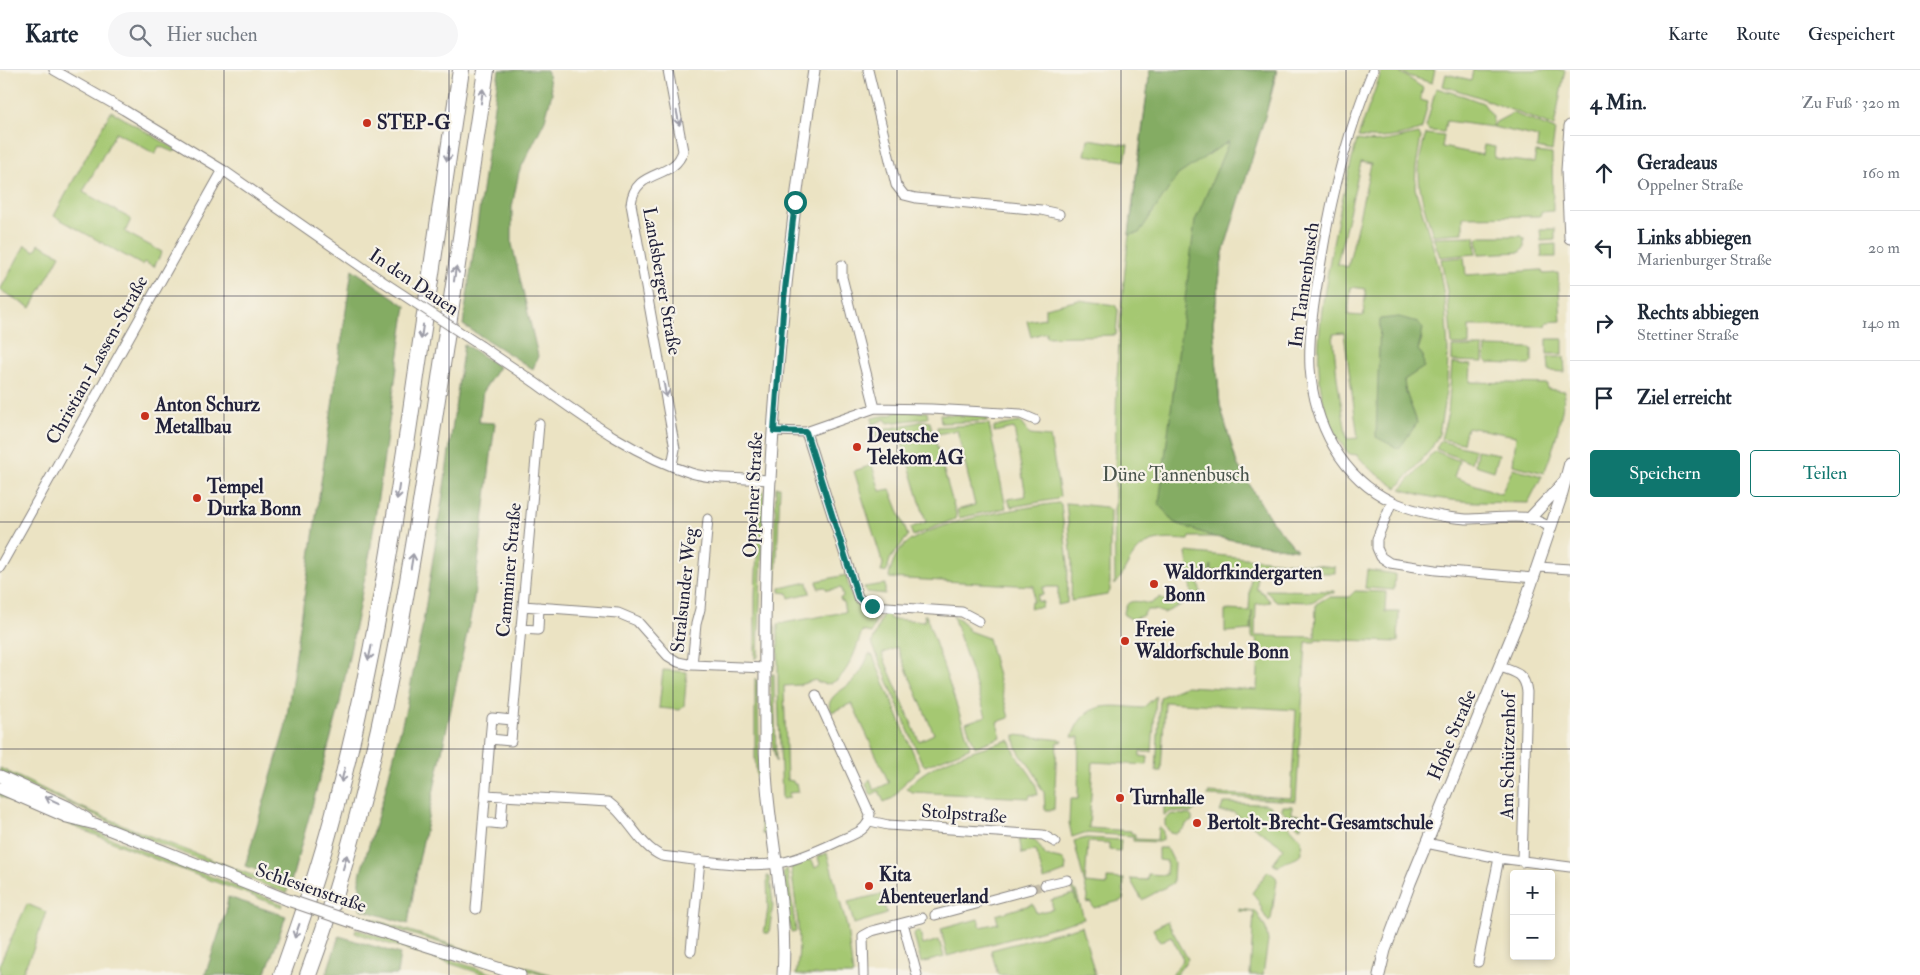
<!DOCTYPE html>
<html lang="de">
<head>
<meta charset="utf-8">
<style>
	body { margin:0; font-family:"IM FELL Double Pica",serif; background:#f6f6f7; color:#1f2937 }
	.controls { position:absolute; right:15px; bottom:15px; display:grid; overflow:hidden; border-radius:5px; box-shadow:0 2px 8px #0003 }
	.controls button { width:45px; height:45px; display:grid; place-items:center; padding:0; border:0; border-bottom:1px solid #e0e1e3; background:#fff; color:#1f2937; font:25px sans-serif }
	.stop { position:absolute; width:15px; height:15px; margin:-11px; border:4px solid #0f766e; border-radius:50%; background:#fff }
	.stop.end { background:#0f766e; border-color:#fff; box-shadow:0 1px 5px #0008 }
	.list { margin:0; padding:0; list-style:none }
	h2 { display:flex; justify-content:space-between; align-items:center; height:65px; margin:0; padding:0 20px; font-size:21px }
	h2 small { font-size:16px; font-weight:400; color:#747a83 }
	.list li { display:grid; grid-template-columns:32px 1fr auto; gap:15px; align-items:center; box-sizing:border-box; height:75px; padding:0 20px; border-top:1px solid #e0e1e3 }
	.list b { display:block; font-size:19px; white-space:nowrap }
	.list p { margin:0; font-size:16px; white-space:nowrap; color:#747a83 }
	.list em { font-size:16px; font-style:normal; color:#747a83 }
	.actions { display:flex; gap:10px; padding:15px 20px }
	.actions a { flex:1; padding:11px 0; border:1px solid #0f766e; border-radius:5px; text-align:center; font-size:18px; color:#0f766e }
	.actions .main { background:#0f766e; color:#fff }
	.icon { flex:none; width:28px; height:28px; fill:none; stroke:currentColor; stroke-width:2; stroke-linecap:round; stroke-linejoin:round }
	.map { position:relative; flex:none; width:1570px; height:905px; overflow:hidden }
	header { display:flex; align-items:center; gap:30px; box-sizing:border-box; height:70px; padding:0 25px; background:#fff; border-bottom:1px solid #e0e1e3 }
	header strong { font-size:24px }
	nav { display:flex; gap:28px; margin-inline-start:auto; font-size:18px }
	.search { width:350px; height:45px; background:#f6f6f7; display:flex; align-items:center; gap:12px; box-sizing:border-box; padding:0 18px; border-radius:28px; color:#747a83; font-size:19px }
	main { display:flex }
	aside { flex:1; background:#fff }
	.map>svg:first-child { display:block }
</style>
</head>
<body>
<header>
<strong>Karte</strong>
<div class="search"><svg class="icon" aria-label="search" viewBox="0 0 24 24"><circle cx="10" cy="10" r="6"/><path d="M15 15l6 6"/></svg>Hier suchen</div>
<nav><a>Karte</a><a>Route</a><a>Gespeichert</a></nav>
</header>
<main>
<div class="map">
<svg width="1570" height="905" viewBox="0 0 1570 905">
	<rect width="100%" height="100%" fill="#f7f3e8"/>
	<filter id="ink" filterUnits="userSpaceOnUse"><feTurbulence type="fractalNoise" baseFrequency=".02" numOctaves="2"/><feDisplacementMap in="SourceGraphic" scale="10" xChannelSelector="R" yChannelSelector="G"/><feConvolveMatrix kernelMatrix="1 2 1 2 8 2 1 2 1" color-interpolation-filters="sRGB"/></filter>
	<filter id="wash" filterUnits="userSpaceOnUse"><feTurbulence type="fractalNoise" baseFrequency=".0096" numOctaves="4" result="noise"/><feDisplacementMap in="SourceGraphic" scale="20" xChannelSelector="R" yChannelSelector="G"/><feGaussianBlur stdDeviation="1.12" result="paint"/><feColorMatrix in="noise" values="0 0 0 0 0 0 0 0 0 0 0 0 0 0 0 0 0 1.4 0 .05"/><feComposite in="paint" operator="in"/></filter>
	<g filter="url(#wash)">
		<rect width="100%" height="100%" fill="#ebe3c3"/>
		<path fill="#a5c872" stroke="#647556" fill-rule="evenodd" d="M1150,0H1277L1272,22L1223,183L1213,253L1220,335L1237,394L1271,450L1297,480L1214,467H1190L1189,470H1187C1170,469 1150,467 1137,481C1128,490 1124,505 1115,515L1114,438L1115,436C1115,368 1116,299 1122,231C1129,154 1140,77 1150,0Z
			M1382,0H1397L1423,18L1420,30L1428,32L1422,59C1402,67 1380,70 1358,67Z
			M1400,0H1435L1432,13L1408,6Z
			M1473,0H1565L1554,57L1476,26L1443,16L1446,4L1471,10Z
			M1436,18L1464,26L1483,33L1493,47L1492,57L1446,51L1444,62L1429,61L1426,57Z
			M111,41L177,80L173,82L159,76L155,84L116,62L83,122L131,149L125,162L162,182L154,197L144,192L142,195L54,146Z
			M1513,43L1555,60L1552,81L1537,78L1538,67L1493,57L1496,52Z
			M1419,64L1421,67L1416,97L1415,118L1439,197L1445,232L1448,280L1447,316L1439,364L1431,379L1397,418L1369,398L1357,385L1349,384C1306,332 1318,258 1329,196C1336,153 1346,112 1357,70C1385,75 1393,68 1419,64ZM1361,92L1371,94L1348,197L1337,194ZM1351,217L1366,219L1363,246L1348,245ZM1381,249L1422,268L1418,280L1423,286V297L1404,310C1405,326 1413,338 1417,353L1410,363ZM1344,263L1358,368L1347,369L1337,308L1333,264Z
			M1426,64L1444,66L1442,77L1482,85L1484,75L1495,77L1494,88L1534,93L1536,82L1552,84L1553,141L1541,142L1540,146H1538L1463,147V163L1433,165C1424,137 1415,113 1421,83C1423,77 1423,70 1426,64Z
			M1088,69L1128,75L1125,91L1085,85Z
			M1540,159H1555V170L1541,171Z
			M1475,166L1476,184L1440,187L1433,167Z
			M1480,166H1522L1524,169V178L1521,182L1479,184L1477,169Z
			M39,174L60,185L31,238L0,220L25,175L35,181Z
			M1556,174V187H1542L1541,175Z
			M1464,187L1466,205L1540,200H1542L1543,204L1558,203L1561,251L1547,252L1546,256H1469V275H1452L1447,222L1441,189Z
			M1079,230L1115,235L1118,240L1116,265L1046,267V262L1031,267L1027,251L1045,248V238Z
			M1547,269H1563V284H1547Z
			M1452,277H1483V292L1452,291Z
			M1486,277L1530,278L1532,279V292L1529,295L1489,293L1485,290Z
			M1548,287H1564L1565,302L1549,301Z
			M1452,293L1471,295L1470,312L1547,314V319L1565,321C1561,350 1555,376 1544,403L1513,395L1516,366L1467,357L1463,373L1441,369L1448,343Z
			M895,341L927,342L928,346L927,348L888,353L885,349L872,355V348L894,344Z
			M940,344L987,346L988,351L941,353Z
			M923,351L930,352L956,444L955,449L913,466L910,458L926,452L899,362L876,368L874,362Z
			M1020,352L1030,365L1050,367L1060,426L1057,429L1011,437L1008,429L1026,426L1014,358L994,362V357Z
			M989,354L1006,438L959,448L957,440L975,435L957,360L938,364L937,357Z
			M1440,371L1475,380L1471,393L1436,379Z
			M1477,380L1499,384L1494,401L1475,395Z
			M1435,381L1459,391L1454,407L1501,424L1513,398L1542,406L1528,433C1482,432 1446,434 1401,419Z
			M872,395L880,421L890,419L908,466L890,489L887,501L881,502L883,494L854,401Z
			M760,417L764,421L758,586L755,589V525Z
			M776,417H780L776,513L773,514Z
			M1058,433L1061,434L1068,493L1067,533L1058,535V517H1043V525H1038L1037,531L1043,532L1042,537L1030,538L1031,532H1033L1034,516L889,508C890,499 893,490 898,482C919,452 1022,438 1058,433Z
			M1066,433L1106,437L1110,440V521L1107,525L1071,531L1072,492Z
			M1186,482L1335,497V503L1257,502V520H1260V522H1262L1271,532L1256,534L1255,566L1315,567L1316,534L1328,527H1349L1355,521L1386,522L1385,542H1399L1398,572L1316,569L1315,572H1306L1296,731L1208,726V723L1291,728L1296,640L1165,632L1161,701H1156L1160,627L1186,616L1257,620L1259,582L1256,569L1252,568V540L1251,560L1225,562V540L1249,541L1251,498L1228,501L1227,499H1223L1222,501H1211V495L1209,506L1198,507L1197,503L1189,504Z
			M1367,500L1395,504L1394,520L1365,518Z
			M846,505C849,517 851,532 862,539C868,542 873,542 877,547L871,563L862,561C857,577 842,628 815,610L799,615L784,616L787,710L793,711L794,714H796L798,722L789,723V728L782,729L778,621V554L845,542L843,531H841L840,528L843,527L841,518L827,520L825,517L818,518L817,511Z
			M808,512L810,523L789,528L788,523L780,522V518Z
			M1198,512L1201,524L1196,525V528L1164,543L1155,540H1147L1142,546L1131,549L1124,545C1125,527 1136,531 1150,534L1161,527L1168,534H1171L1175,530L1191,525L1190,513Z
			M885,514V524L866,522L864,517Z
			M1265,520L1335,521V523H1327L1312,532L1275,531Z
			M887,542L890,549L925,551L924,545H926L970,675L969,678L925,696L921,691L872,573L882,546ZM897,577L934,664L919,671L882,584Z
			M953,546L961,550L969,561L988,568L1009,648L997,652L1001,667L975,677L966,653L986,646Z
			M772,551L775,557L774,599L772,601Z
			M869,584L873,586L920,699L907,710L893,728L884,732L879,721L871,725L866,715L870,709L874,720L889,713L852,633L832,642L829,635C832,622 847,619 855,609C862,602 865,593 869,584Z
			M663,600L687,602L684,636L680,640L659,638Z
			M771,604H774L776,692L771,668Z
			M755,608L758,612L759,687L766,764H762L755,688Z
			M1156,626L1152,682H1140V686L1148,687L1147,695L1093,692L1089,758L1131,761V763L1135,764V769L1157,770L1158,758L1160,757L1163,762V770L1158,772L1133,771V766L1084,763L1072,767L1069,753L1070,729H1078L1079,667H1072C1085,629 1109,636 1143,638Z
			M1015,665L1063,670L1062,672H1057L1054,740H1045L1044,722C1038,718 1039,710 1035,704C1026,688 1015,685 1015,665Z
			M1009,670C1013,674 1013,680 1016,685C1025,699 1036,707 1038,725H1030L1029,728L912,722L906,719C929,691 975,680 1009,670Z
			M0,698L74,734L147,765L288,819L286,823L152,771L0,702Z
			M0,722L130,776L283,834L282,837L162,792L11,731L0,726Z
			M1172,733H1198L1197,738L1191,743L1172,741L1164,745V737Z
			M1225,733L1265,734L1270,736L1301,769L1302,783C1296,792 1285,789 1278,797L1273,793L1284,778L1233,742H1220L1223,734Z
			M1282,736H1292V744L1302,745L1301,757H1298L1282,740Z
			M1172,744L1190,745L1192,747V751L1186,754L1185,758L1175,764L1170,763L1165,755V749Z
			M1019,768L1035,770L1046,786L1064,790L1066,795L1065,802L1044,810L1036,780L1022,784Z
			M1087,768L1121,770L1120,781L1109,780V773L1088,772L1085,813L1107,815V808L1124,809L1123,830L1094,838L1090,832L1087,833L1088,827L1074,771Z
			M1158,778H1167L1174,792L1173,813L1142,830L1130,809L1147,810L1148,804L1166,805L1167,791L1158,790Z
			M827,783L847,857L853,905H796C803,868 795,833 791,796L809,790L813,792L815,798L820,795L818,787Z
			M787,798L796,861L791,862L787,844L783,803Z
			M1268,801L1276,807L1277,810L1271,850L1269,852C1261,843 1261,830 1252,823Z
			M767,806L770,807L773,835L769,863H764L768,839Z
			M1069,815L1076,821L1084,849L947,886L941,859L978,849L981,857L998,853L996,845L1033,834L1036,843L1053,839L1051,830L1074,824L1078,835L1074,822Z
			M881,824L887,844L854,854L848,832Z
			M27,834L46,842L33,880L21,905H0V893Z
			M1239,839L1256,841L1266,859L1268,871L1263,905H1250L1254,842L1239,841Z
			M361,845L465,879L553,905H543L360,848Z
			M1167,851L1188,889L1176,905H1172L1183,889L1171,866L1160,872L1153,859Z
			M1082,856L1095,905H998L991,880Z
			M356,859L497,905H486L355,863Z
			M920,861L923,875L939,870L944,887L921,893L914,865L915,862Z"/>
		<path fill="#84ac64" stroke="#536750" d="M499,0H547L552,23L545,50L519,102L512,137V174L538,286L533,299L463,255Z
			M1150,0H1276L1267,40L1223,183L1213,253L1220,335L1237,394L1271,450L1297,480L1214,467L1173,452L1159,434L1195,151L1229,71L1178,105L1139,163L1129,165Z
			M352,199L406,236L370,482L338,642L291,812L245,796L285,659Z
			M1399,247L1418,252L1423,259L1418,280L1423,286L1424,297L1404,310C1405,326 1413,338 1417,353L1399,379L1376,367L1380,249Z
			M464,274L499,297L483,321L479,352L495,353L473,535L418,795L408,854L360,839V805L384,725L406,638L422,559L443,424Z
			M228,827L286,846L265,905H205L226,842Z
			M339,866L400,884L397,905H326Z"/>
	</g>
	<g filter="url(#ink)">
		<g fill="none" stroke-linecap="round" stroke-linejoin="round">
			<path stroke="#c3bca8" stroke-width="9" stroke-dasharray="9 4.5" stroke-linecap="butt" d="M1031,819L1045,815"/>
			<g stroke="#86827f" stroke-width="11">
				<path id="minor" d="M54,0L124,40L223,100L382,211
					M668,0L683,81C674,111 635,97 631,134L675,379L672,395
					M868,0L896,115L904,125L916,128L1041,140L1059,144
					M1373,0C1349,58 1332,123 1322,185C1316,222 1308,260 1310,298C1314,353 1341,408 1393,432C1416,442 1442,447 1466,449C1483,449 1516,445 1530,448C1537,450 1545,455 1551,457
					M842,195V207L875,338
					M481,276C498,288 517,300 534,312C583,347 633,385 691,403C714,410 746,408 771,410
					M773,361L806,362L875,338L931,339L1021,344L1035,350
					M806,362L858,527L864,533L872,536L962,542L979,551
					M1392,431L1377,469V478L1381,487L1390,493L1436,500L1534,508
					M0,497L223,100
					M1538,497L1570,499
					M523,536L618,543L637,551L668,586L678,592L692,595L765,598
					M520,559L538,560L539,537
					M692,595L696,554L700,539L708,449
					M1500,597C1516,602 1525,604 1527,622L1522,792
					M490,669L492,648L512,650
					M486,725L608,732C629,747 639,776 662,786C697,790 755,800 788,791C807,786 824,778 841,770C855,764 869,760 870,744L816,625
					M870,751L888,755L1043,765L1055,772
					M483,752L501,754L503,726
					M1426,773L1499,788L1570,797
					M1045,815L1067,810
					M990,830L1031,819
					M476,839L490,669L511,671L539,354
					M935,845L976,834
					M903,853L917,905
					M691,881L700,790
					M1478,892L1499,788
					M864,905L863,866L872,861L922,848"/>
			</g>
			<g stroke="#86827f" stroke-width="13">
				<path id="tertiary" d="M1570,56L1567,100L1570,168
					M1530,448L1564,412
					M0,706L68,737L87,749
					M0,718L67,747L95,754L288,830
					M358,854L520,905
					M783,905C787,849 775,792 769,737C764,696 765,655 765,614C763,409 783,203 814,0
					M1379,905L1385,880L1410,813L1521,544L1560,430L1570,393"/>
			</g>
			<g stroke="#86827f" stroke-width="18">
				<path id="motorway" d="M282,905C298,860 314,815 327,768C369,619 393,466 415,313C430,208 445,104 461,0
					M308,905C377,717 409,519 438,322C454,214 470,107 486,0"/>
			</g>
			<use href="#minor" stroke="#fff" stroke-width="9"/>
			<use href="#tertiary" stroke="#fff" stroke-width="11"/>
			<use href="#motorway" stroke="#fff" stroke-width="16"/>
			<g stroke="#86827f" stroke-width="11" stroke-linecap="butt">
				<path id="minor-bridge" d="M382,211L481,276"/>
			</g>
			<g stroke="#86827f" stroke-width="13" stroke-linecap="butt">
				<path id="tertiary-bridge" d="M288,830L358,854"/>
			</g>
			<use href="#minor-bridge" stroke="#fff" stroke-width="9"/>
			<use href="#tertiary-bridge" stroke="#fff" stroke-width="11"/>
		</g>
		<defs><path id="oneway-shaft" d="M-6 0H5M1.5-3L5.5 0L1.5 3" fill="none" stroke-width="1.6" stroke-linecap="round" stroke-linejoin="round" transform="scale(1.25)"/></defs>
		<g stroke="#9c9ca7">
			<use href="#oneway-shaft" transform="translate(482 26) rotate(-82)"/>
			<use href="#oneway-shaft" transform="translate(678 48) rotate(79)"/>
			<use href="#oneway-shaft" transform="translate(448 84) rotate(98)"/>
			<use href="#oneway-shaft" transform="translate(455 204) rotate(-82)"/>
			<use href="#oneway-shaft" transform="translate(422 262) rotate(98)"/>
			<use href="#oneway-shaft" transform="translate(665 320) rotate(80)"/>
			<use href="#oneway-shaft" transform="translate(398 422) rotate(99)"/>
			<use href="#oneway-shaft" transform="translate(412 491) rotate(-81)"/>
			<use href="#oneway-shaft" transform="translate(370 583) rotate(102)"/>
			<use href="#oneway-shaft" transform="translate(343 705) rotate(104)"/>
			<use href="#oneway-shaft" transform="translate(52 730) rotate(-155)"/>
			<use href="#oneway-shaft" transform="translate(345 792) rotate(-74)"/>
			<use href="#oneway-shaft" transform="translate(297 861) rotate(109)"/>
		</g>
	</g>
	<g fill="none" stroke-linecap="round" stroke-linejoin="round" filter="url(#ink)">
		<path stroke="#0f766e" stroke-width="6" d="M795,132L784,229L774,361L806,362L858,527L864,533L872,536"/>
	</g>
	<path fill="none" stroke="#22223b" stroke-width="1" stroke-opacity="0.55" d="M224,0V905M449,0V905M673,0V905M897,0V905M1121,0V905M1346,0V905M0,226H1570M0,452H1570M0,679H1570"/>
	<g fill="#c8321e" stroke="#f7f3e8" stroke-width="2">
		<circle cx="367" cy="53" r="5"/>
		<circle cx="145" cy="346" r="5"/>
		<circle cx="857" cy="377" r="5"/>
		<circle cx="197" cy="428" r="5"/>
		<circle cx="1154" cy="514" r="5"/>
		<circle cx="1125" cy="571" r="5"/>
		<circle cx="1120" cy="728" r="5"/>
		<circle cx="1197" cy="753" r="5"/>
		<circle cx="869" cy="816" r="5"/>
	</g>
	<g text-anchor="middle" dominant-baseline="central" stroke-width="4.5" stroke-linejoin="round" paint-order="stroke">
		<g font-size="19" font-weight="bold" fill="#22223b" stroke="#f7f3e8" text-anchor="start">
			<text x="377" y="53">STEP-G</text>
			<text x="155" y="335">Anton Schurz<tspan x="155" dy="22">Metallbau</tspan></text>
			<text x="867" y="366">Deutsche<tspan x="867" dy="22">Telekom AG</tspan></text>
			<text x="207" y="417">Tempel<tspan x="207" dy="22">Durka Bonn</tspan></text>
			<text x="1164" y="503">Waldorfkindergarten<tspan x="1164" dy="22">Bonn</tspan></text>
			<text x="1135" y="560">Freie<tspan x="1135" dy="22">Waldorfschule Bonn</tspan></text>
			<text x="1130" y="728">Turnhalle</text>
			<text x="1207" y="753">Bertolt-Brecht-Gesamtschule</text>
			<text x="879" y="805">Kita<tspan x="879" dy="22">Abenteuerland</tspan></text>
		</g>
		<g font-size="19" fill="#22223b" stroke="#f7f3e8">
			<text transform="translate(662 211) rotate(80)">Landsberger Straße</text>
			<text transform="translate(414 212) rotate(34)">In den Dauen</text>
			<text transform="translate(1304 215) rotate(-82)">Im Tannenbusch</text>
			<text transform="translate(97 290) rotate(-61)">Christian-Lassen-Straße</text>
			<text transform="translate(753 425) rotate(-87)">Oppelner Straße</text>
			<text transform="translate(509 500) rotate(-85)">Camminer Straße</text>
			<text transform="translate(684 520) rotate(-84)">Stralsunder Weg</text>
			<text transform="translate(1452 665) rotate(-67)">Hohe Straße</text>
			<text transform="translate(1508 686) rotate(-89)">Am Schützenhof</text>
			<text transform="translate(964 744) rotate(4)">Stolpstraße</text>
			<text transform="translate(311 818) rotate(19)">Schlesienstraße</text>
		</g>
		<g font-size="19" fill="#49544c" stroke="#f7f3e8">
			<text x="1176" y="405">Düne Tannenbusch</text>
		</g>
	</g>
</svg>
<div class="controls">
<button>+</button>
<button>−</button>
</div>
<div class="stop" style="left:795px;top:132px"></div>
<div class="stop end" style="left:872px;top:536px"></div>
</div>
<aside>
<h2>4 Min.<small>Zu Fuß · 320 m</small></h2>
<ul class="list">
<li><svg class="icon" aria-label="ahead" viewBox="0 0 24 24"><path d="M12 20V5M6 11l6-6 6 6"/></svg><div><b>Geradeaus</b><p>Oppelner Straße</p></div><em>160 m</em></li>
<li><svg class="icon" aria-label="left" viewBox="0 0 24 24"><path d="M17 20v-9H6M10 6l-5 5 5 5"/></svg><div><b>Links abbiegen</b><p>Marienburger Straße</p></div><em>20 m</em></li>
<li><svg class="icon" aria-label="right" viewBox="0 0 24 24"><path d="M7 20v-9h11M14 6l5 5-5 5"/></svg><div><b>Rechts abbiegen</b><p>Stettiner Straße</p></div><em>140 m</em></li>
<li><svg class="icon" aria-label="arrive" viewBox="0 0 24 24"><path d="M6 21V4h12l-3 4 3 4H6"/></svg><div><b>Ziel erreicht</b></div></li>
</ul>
<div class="actions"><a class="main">Speichern</a><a>Teilen</a></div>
</aside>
</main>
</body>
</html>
